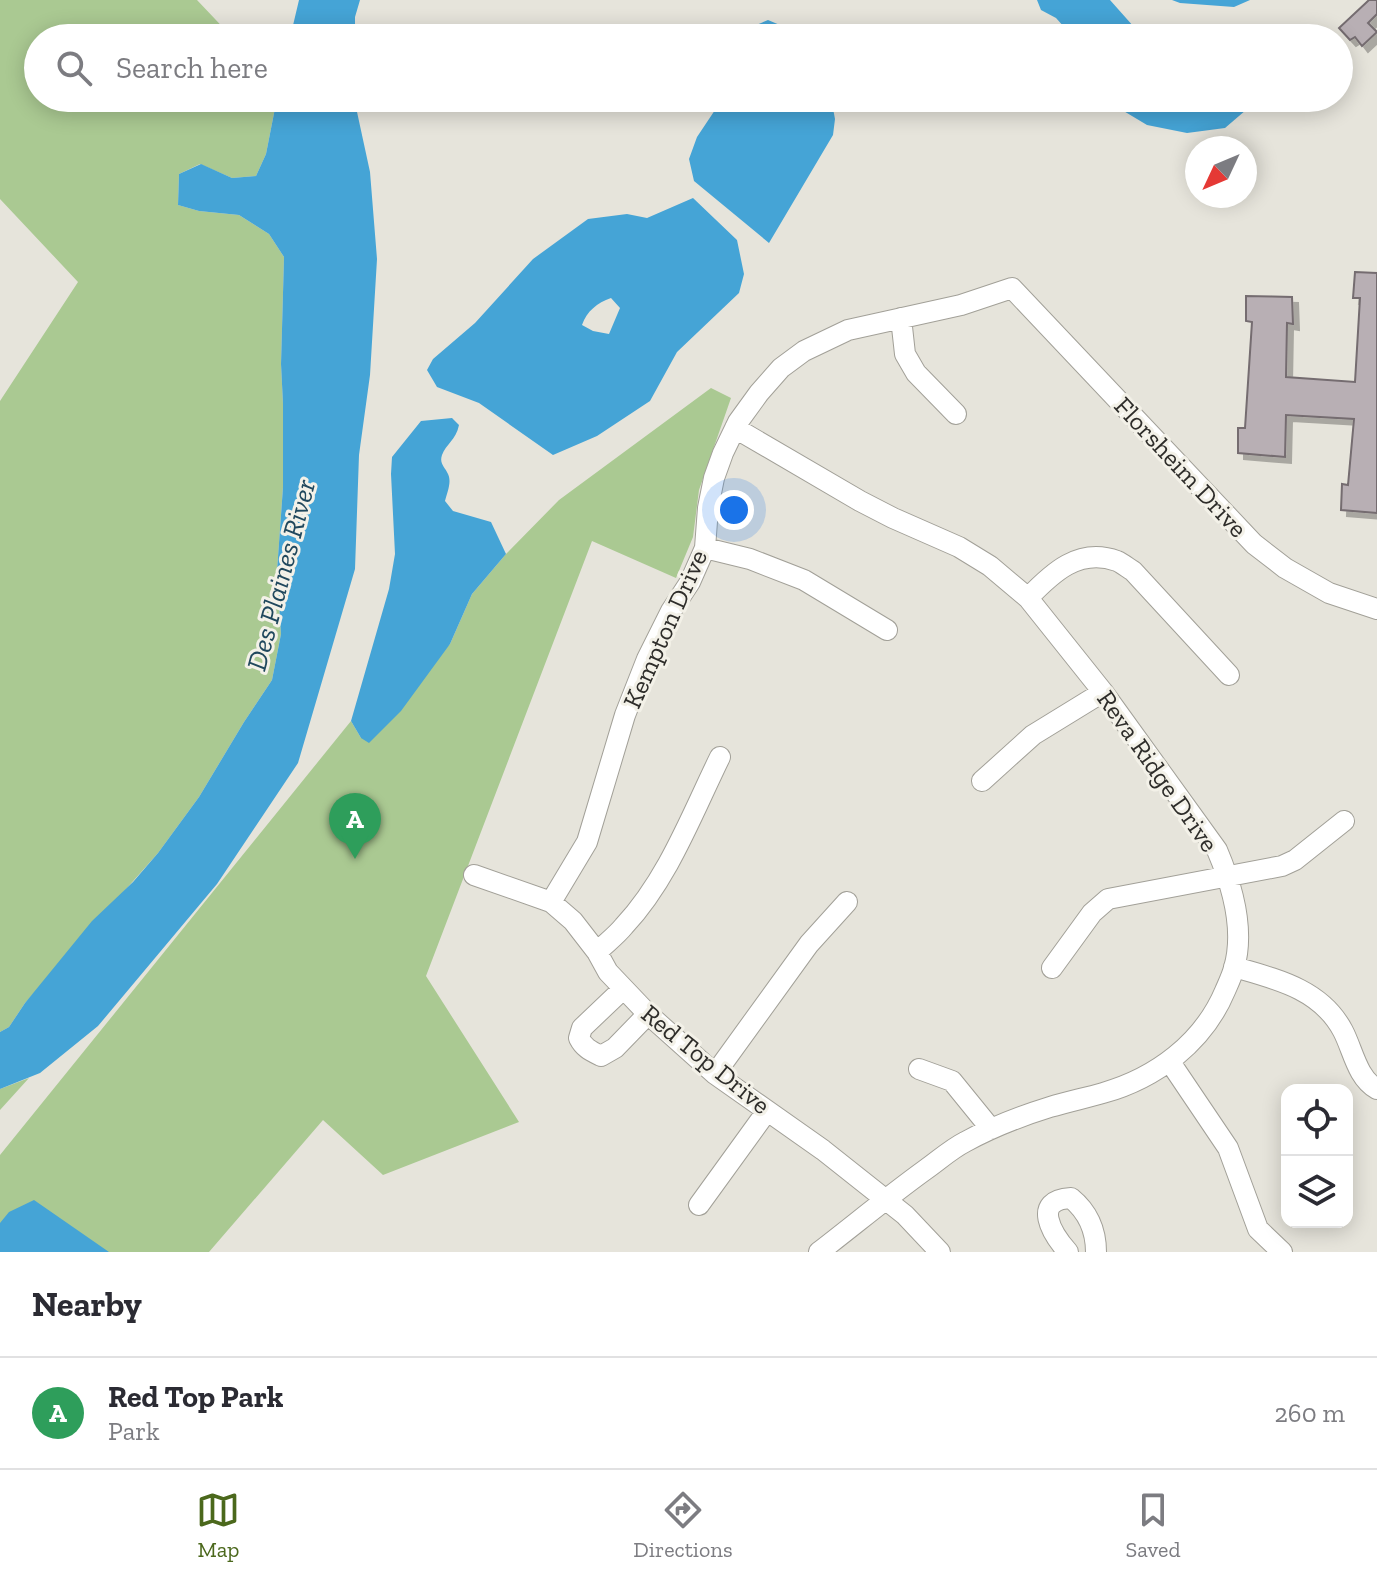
<!DOCTYPE html>
<html lang="en">
<head>
<meta charset="utf-8">
<style>
	body { margin:0; font-family:"Zilla Slab",serif; background:#f7f7f7; color:#2b2b33 }
	.controls { position:absolute; right:24px; bottom:24px; display:grid; overflow:hidden; border-radius:16px; box-shadow:0 4px 20px #0003 }
	.controls button { width:72px; height:72px; display:grid; place-items:center; padding:0; border:0; border-bottom:2px solid #e1e1e2; background:#fff; color:#2b2b33; font:40px sans-serif }
	.compass { position:absolute; left:1185px; top:136px; width:72px; height:72px; border-radius:50%; background:#fff; box-shadow:0 4px 20px #0003; rotate:226deg }
	.you { position:absolute; left:734px; top:510px; width:28px; height:28px; margin:-20px; border:6px solid #fff; border-radius:50%; background:#1a73e8; box-shadow:0 0 0 12px #1a73e833 }
	.badge { display:grid; place-items:center; width:52px; height:52px; border-radius:50%; background:#4b681c; color:#fff; font-size:26px; font-weight:700 }
	.pin { position:absolute; translate:-50% -66px; filter:drop-shadow(0 2px 4px #0008) }
	.pin::after { content:''; position:absolute; top:42px; width:28px; height:24px; background:inherit; clip-path:polygon(0 0,100% 0,50% 100%) }
	.list { margin:0; padding:0; list-style:none }
	h2 { display:flex; justify-content:space-between; align-items:center; height:104px; margin:0; padding:0 32px; font-size:34px }
	h2 small { font-size:26px; font-weight:400; color:#7c7c81 }
	.list li { display:grid; grid-template-columns:52px 1fr auto; gap:24px; align-items:center; box-sizing:border-box; height:112px; padding:0 32px; border-top:2px solid #e1e1e2 }
	.list b { display:block; font-size:30px; white-space:nowrap }
	.list p { margin:0; font-size:26px; white-space:nowrap; color:#7c7c81 }
	.list em { font-size:26px; font-style:normal; color:#7c7c81 }
	.icon { flex:none; width:44px; height:44px; fill:none; stroke:currentColor; stroke-width:2; stroke-linecap:round; stroke-linejoin:round }
	.map { position:relative; flex:none; width:1377px; height:1252px; overflow:hidden }
	.search { position:absolute; background:#fff; box-shadow:0 4px 20px #0003; left:24px; right:24px; top:24px; height:88px; display:flex; align-items:center; gap:20px; box-sizing:border-box; padding:0 28px; border-radius:44px; color:#7c7c81; font-size:30px }
	.sheet { height:216px; background:#fff }
	nav { display:flex; justify-content:space-around; align-items:center; box-sizing:border-box; height:112px; border-top:2px solid #e1e1e2; background:#fff; font-size:22px; color:#7c7c81 }
	nav a { display:grid; justify-items:center; gap:4px }
	nav .on { color:#4b681c }
	.map>svg:first-child { display:block }
</style>
</head>
<body>
<div class="map">
<svg width="1377" height="1252" viewBox="0 0 1377 1252">
	<defs>
		<filter id="shadow"><feDropShadow dx="6" dy="6" stdDeviation="0" flood-color="#0004"/></filter>
	</defs>
	<rect width="100%" height="100%" fill="#e6e4db"/>
	<path fill="#aac992" d="M0,0H197L233,38H38V98H277L266,154L256,176L232,178L200,164L179,174L178,205L199,211L239,215L269,234L284,257L281,364L283,404V487L277,571L281,634L272,680L244,722L199,797L158,853L25,1003L9,1027L0,1032V401L78,282L0,199Z
		M711,388L731,398L699,490L693,537L676,578L592,541L426,976L519,1122L383,1175L323,1120L209,1252H0V1155L351,721L361,738L450,644L472,594L506,554L559,500Z
		M29,1078L0,1110V1089Z"/>
	<path fill="#45a4d6" fill-rule="evenodd" d="M299,0H360L355,17V38H290Z
		M1037,0H1110L1134,27L1162,38H1074L1056,18L1041,10Z
		M1172,0H1250L1234,7L1180,3Z
		M768,20L794,31L802,38H749L754,26Z
		M1234,25C1249,26 1265,24 1273,38H1202C1210,29 1223,28 1234,25Z
		M277,98H354L370,172L377,259L370,375L359,455L355,569L298,763L217,884L98,1026L40,1073L0,1089V1032L9,1027L25,1003L92,921L133,882L158,853L199,797L244,722L272,680L281,634L277,571L283,487V404L281,364L284,257L269,234L239,215L199,211L178,205L179,174L201,164L232,178L256,176L266,154Z
		M723,98H831L835,119L833,135L769,243L694,181L689,159L697,137Z
		M1107,98H1260L1225,128L1187,133L1147,125L1112,104Z
		M693,198L737,240L744,274L739,293L677,352L650,401L597,436L553,455L479,403L437,387L427,370L433,359L475,323L533,259L588,219L627,214L647,218ZM611,298L620,308L609,334L593,331L582,325C587,311 597,303 611,298Z
		M452,418L459,425C456,440 446,444 442,455C439,464 445,467 448,474C452,482 447,493 445,501L453,511L491,522L506,554L472,594L450,644L401,711L369,743L361,738L351,721L389,589L395,554L391,474L392,457L421,421Z
		M34,1200L109,1252H0V1223L9,1212Z"/>
	<path fill="#b8afb4" stroke="#746c70" stroke-width="2" filter="url(#shadow)" d="M1369,0H1377V14L1368,23L1377,32L1362,46L1355,37L1350,40L1339,28Z
		M1355,272L1377,273V513L1341,510L1342,484L1348,485L1354,419L1286,415L1285,457L1238,453V428H1245L1252,322L1246,321V296L1292,297L1293,324L1287,323L1286,377L1355,382L1360,298H1353Z"/>
	<g fill="none" stroke-linecap="round" stroke-linejoin="round">
		<g stroke="#a2a098" stroke-width="22">
			<path id="minor" d="M901,318L905,354L916,373L956,414
				M735,428L860,501L893,518L959,547L990,566L1028,598L1103,692L1217,850C1232,885 1245,930 1234,968C1232,976 1228,984 1225,991C1203,1043 1156,1078 1103,1093C1085,1098 1067,1102 1050,1107C1021,1116 992,1127 965,1142C951,1149 938,1161 925,1170C889,1196 854,1225 819,1252
				M705,548L750,559L804,580L887,630
				M1028,598C1052,573 1079,547 1117,561C1122,563 1128,568 1133,571L1229,675
				M982,781L1033,735L1103,692
				M474,875L551,902L573,921L597,952L608,972L648,1014L715,1074L823,1150L905,1215L940,1252
				M551,902L587,842L625,715L647,659L671,611L690,582L705,548L708,508L714,478L723,453L738,422L759,393L781,368L804,351L848,330L961,305L1012,288L1254,544L1285,568L1329,593L1377,609
				M597,952C606,943 616,936 624,926C668,879 692,814 720,757
				M1234,967C1276,979 1321,989 1343,1031C1353,1050 1357,1078 1377,1089
				M1052,968L1092,913L1108,899L1282,866L1295,860L1344,821
				M623,989L582,1028L579,1038C584,1048 591,1051 601,1056L615,1048L648,1014
				M1170,1062L1228,1148L1258,1229L1282,1252
				M919,1069L952,1081L991,1129
				M715,1074L809,944L847,902
				M699,1205L767,1111
				M1068,1252C1052,1234 1031,1200 1071,1198C1088,1212 1096,1229 1096,1252"/>
		</g>
		<use href="#minor" stroke="#fff" stroke-width="20"/>
	</g>
	<g text-anchor="middle" dominant-baseline="central" stroke-width="6" stroke-linejoin="round" paint-order="stroke">
		<g font-size="26" fill="#2e2d2a" stroke="#f3f1e8">
			<text transform="translate(1181 467) rotate(47)">Florsheim Drive</text>
			<text transform="translate(665 629) rotate(-66)">Kempton Drive</text>
			<text transform="translate(1158 771) rotate(55)">Reva Ridge Drive</text>
			<text transform="translate(706 1059) rotate(39)">Red Top Drive</text>
		</g>
		<g font-size="28" font-style="italic" fill="#20485d" stroke="#f3f1e8">
			<text transform="translate(281 575) rotate(-75)">Des Plaines River</text>
		</g>
	</g>
</svg>
<div class="controls">
<button><svg class="icon" aria-label="locate" viewBox="0 0 24 24"><circle cx="12" cy="12" r="6"/><path d="M12 2v4M12 18v4M2 12h4M18 12h4"/></svg></button>
<button><svg class="icon" aria-label="layers" viewBox="0 0 24 24"><path d="M12 4l9 5-9 5-9-5zM3 14l9 5 9-5"/></svg></button>
</div>
<svg class="compass" viewBox="-18 -18 36 36"><path d="M0-13l5 13h-10z" fill="#e53935"/><path d="M0 13l5-13h-10z" fill="#7c7c81"/></svg>
<div class="you"></div>
<div class="pin badge" style="left:355px;top:859px;background:#2e9e5b">A</div>
<div class="search"><svg class="icon" aria-label="search" viewBox="0 0 24 24"><circle cx="10" cy="10" r="6"/><path d="M15 15l6 6"/></svg>Search here</div>
</div>
<section class="sheet">
<h2>Nearby<small></small></h2>
<ul class="list">
<li><span class="badge" style="background:#2e9e5b">A</span><div><b>Red Top Park</b><p>Park</p></div><em>260 m</em></li>
</ul>
</section>
<nav>
<a class="on"><svg class="icon" aria-label="map" viewBox="0 0 24 24"><path d="M3 6l6-2 6 2 6-2v14l-6 2-6-2-6 2zM9 4v14M15 6v14"/></svg>Map</a>
<a><svg class="icon" aria-label="directions" viewBox="0 0 24 24"><path d="M12 3l9 9-9 9-9-9zM9 14v-3h6M13 9l2 2-2 2"/></svg>Directions</a>
<a><svg class="icon" aria-label="saved" viewBox="0 0 24 24"><path d="M7 4h10v16l-5-4-5 4z"/></svg>Saved</a>
</nav>
</body>
</html>
